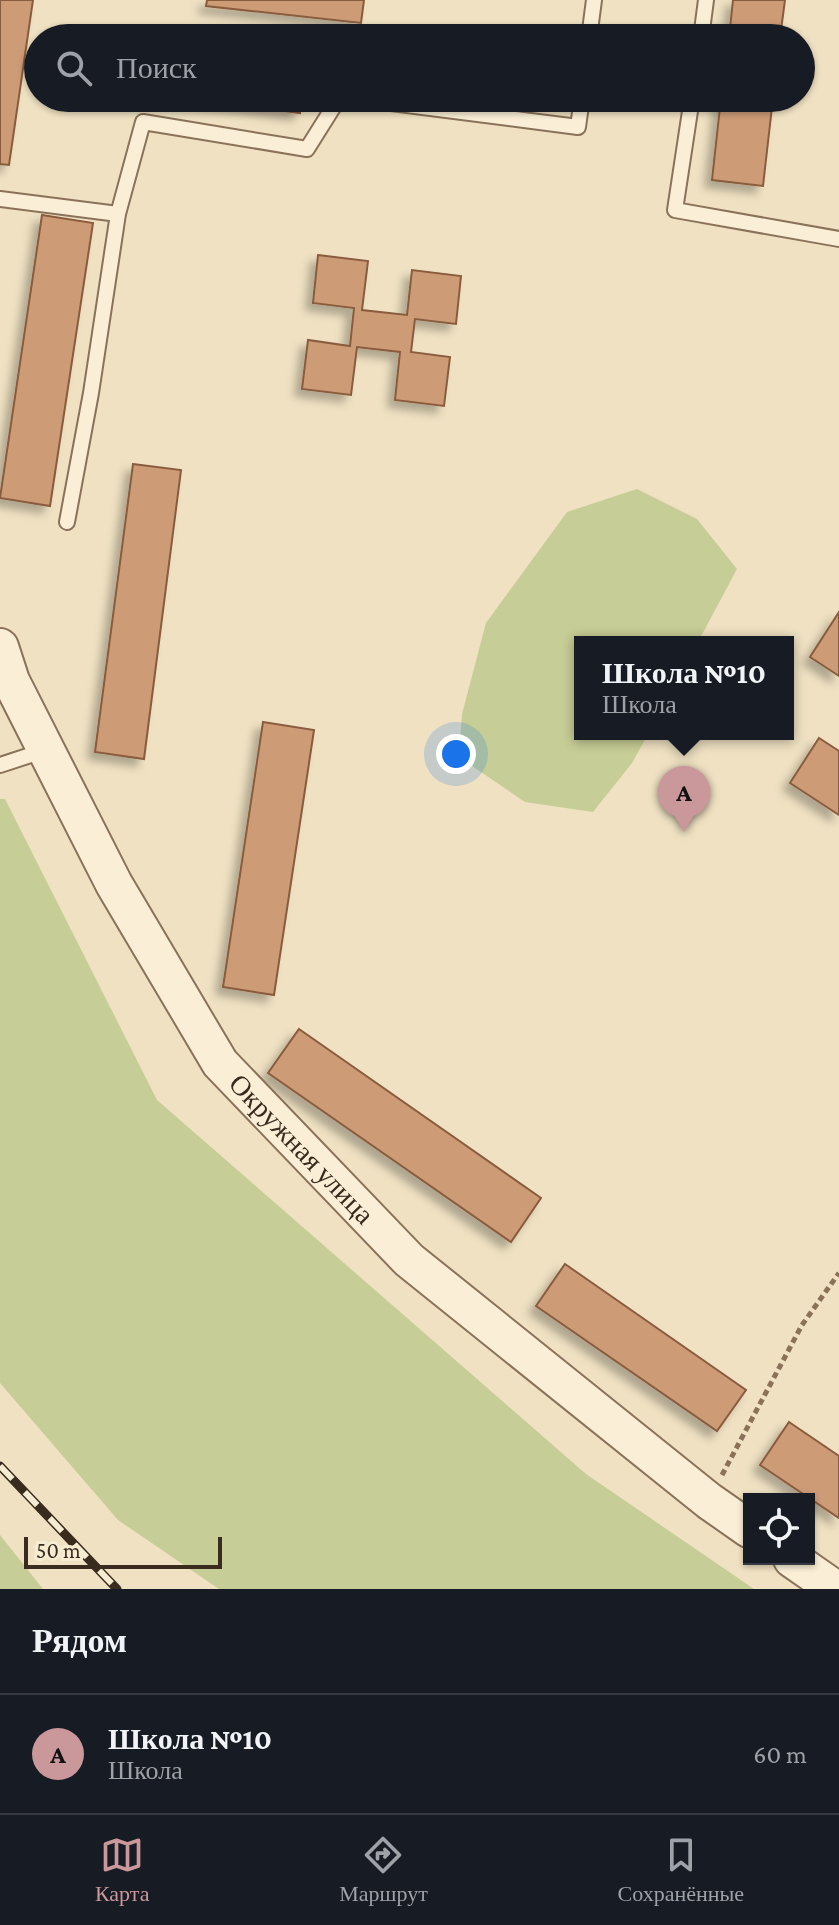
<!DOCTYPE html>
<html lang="ru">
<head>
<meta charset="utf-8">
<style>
	body { margin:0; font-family:"Crimson Pro",serif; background:#242831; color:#f1f3f6 }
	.controls { position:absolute; right:24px; bottom:24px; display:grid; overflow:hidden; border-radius:0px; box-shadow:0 2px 6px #0004 }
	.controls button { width:72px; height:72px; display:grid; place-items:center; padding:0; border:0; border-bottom:2px solid #363941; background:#171b24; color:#f1f3f6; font:40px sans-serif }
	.scale { position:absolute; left:24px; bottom:20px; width:198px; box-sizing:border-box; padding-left:8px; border:4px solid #392b1d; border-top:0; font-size:22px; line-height:28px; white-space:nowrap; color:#392b1d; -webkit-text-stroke:6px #f6ecd2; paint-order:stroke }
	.you { position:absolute; left:456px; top:754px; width:28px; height:28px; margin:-20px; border:6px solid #fff; border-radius:50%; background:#1a73e8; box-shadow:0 0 0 12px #1a73e833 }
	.badge { display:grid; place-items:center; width:52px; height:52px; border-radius:50%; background:#ca979a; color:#111; font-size:26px; font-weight:700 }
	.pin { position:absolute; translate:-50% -66px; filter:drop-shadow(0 2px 4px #0008) }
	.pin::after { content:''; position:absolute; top:42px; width:28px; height:24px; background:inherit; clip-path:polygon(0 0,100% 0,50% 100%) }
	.popup { position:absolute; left:574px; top:636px; width:220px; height:104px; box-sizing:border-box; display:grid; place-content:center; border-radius:0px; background:#171b24; filter:drop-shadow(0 2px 6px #0005); font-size:26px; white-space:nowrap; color:#9ea1a6 }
	.popup b { font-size:30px; color:#f1f3f6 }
	.popup::after { content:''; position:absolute; left:50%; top:100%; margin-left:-16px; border:16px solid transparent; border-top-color:#171b24 }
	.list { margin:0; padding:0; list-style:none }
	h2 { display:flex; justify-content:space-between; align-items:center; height:104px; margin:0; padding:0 32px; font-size:34px }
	h2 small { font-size:26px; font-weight:400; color:#9ea1a6 }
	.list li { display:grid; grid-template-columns:52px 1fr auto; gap:24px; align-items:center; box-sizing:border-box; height:120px; padding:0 32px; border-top:2px solid #363941 }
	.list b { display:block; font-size:30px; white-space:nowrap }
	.list p { margin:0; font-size:26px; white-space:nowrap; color:#9ea1a6 }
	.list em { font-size:26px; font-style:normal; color:#9ea1a6 }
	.icon { flex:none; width:44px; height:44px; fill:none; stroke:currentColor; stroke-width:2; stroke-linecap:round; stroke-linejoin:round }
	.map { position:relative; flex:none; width:839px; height:1589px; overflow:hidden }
	.search { position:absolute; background:#171b24; box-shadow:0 2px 6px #0004; left:24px; right:24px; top:24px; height:88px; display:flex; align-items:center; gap:20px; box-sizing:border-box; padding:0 28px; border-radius:44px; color:#9ea1a6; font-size:30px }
	.sheet { height:224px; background:#171b24 }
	nav { display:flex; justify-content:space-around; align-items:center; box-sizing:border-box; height:112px; border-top:2px solid #363941; background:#171b24; font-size:22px; color:#9ea1a6 }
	nav a { display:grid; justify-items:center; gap:4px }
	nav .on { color:#ca979a }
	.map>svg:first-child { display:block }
</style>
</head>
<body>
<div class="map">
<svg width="839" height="1589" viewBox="0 0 839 1589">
	<defs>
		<filter id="shadow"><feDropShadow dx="-7" dy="7" stdDeviation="4" flood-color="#0004"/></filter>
	</defs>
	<rect width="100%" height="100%" fill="#efe1c2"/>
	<path fill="#c7cd96" d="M637,489L697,519L737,569L698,642H580V734H648L632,763L593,812L525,802L459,757L462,714L486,623L567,512Z
		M0,799H5L157,1100L586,1474L754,1589H219L118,1520L0,1383Z
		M0,1535L43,1589H0Z"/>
	<path fill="#ce9b77" stroke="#895c3e" stroke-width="2" filter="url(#shadow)" d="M0,0H33L9,165L0,164Z
		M207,0H364L361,23L206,6Z
		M733,0H785L780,38H729Z
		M189,98H302L300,113Z
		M721,98H773L763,186L712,180Z
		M42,215L93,223L50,506L0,498Z
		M318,255L368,261L362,310L407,315L412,270L461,276L456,324L415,319L411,352L450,357L444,406L395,400L400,352L357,347L351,395L302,389L308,340L350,346L354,308L313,303Z
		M133,464L181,470L144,759L95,752Z
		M839,612V676L810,657Z
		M263,722L314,730L274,995L223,987Z
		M819,738L839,751V815L790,783Z
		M299,1029L541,1198L511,1242L268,1073Z
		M565,1264L746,1390L717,1431L536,1306Z
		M789,1422L839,1456V1518L760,1465Z"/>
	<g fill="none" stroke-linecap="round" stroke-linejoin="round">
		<g stroke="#897259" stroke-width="18">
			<path id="service" d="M589,38L594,0
				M701,38L706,0
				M352,98L578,127L582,98
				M692,98L675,210L839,239
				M0,199L118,214
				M67,522L91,393L118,214L143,122L307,149L339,98
				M0,765L46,750"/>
		</g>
		<g stroke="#897259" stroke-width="40">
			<g id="tertiary">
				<path id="s1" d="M0,647L11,681L114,884L220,1063L409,1260L709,1501L749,1529"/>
				<path d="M792,1559L835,1589"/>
			</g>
		</g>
		<path stroke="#897259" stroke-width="5" stroke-dasharray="6 4" stroke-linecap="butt" d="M722,1475L802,1325L839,1273"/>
		<use href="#service" stroke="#faefd6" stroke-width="14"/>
		<use href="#tertiary" stroke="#faefd6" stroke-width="36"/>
		<g stroke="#392b1d" stroke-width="9">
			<path id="rail" d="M0,1466L117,1589"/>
		</g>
		<use href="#rail" stroke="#f6ecd2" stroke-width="6" stroke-dasharray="18" stroke-linecap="butt"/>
	</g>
	<g text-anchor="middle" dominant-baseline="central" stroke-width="6" stroke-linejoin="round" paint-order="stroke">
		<g font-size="28" fill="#392b1d" stroke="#f6ecd2">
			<text stroke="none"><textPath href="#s1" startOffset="590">Окружная улица</textPath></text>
		</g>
	</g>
</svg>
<div class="controls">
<button><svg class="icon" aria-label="locate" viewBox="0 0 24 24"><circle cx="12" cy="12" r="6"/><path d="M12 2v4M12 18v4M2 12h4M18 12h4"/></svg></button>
</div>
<div class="scale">50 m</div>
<div class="you"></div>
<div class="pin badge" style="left:684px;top:832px">A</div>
<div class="popup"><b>Школа №10</b>Школа</div>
<div class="search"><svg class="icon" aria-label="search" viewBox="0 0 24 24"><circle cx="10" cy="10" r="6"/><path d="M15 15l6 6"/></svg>Поиск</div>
</div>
<section class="sheet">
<h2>Рядом<small></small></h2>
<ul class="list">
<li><span class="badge">A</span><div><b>Школа №10</b><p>Школа</p></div><em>60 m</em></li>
</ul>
</section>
<nav>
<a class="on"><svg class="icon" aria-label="map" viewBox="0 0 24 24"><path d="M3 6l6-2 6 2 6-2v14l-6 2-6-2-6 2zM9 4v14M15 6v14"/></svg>Карта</a>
<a><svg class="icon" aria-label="directions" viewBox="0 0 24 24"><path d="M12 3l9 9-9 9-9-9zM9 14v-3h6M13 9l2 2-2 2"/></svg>Маршрут</a>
<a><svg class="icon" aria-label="saved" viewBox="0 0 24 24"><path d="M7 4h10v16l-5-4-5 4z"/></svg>Сохранённые</a>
</nav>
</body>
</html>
